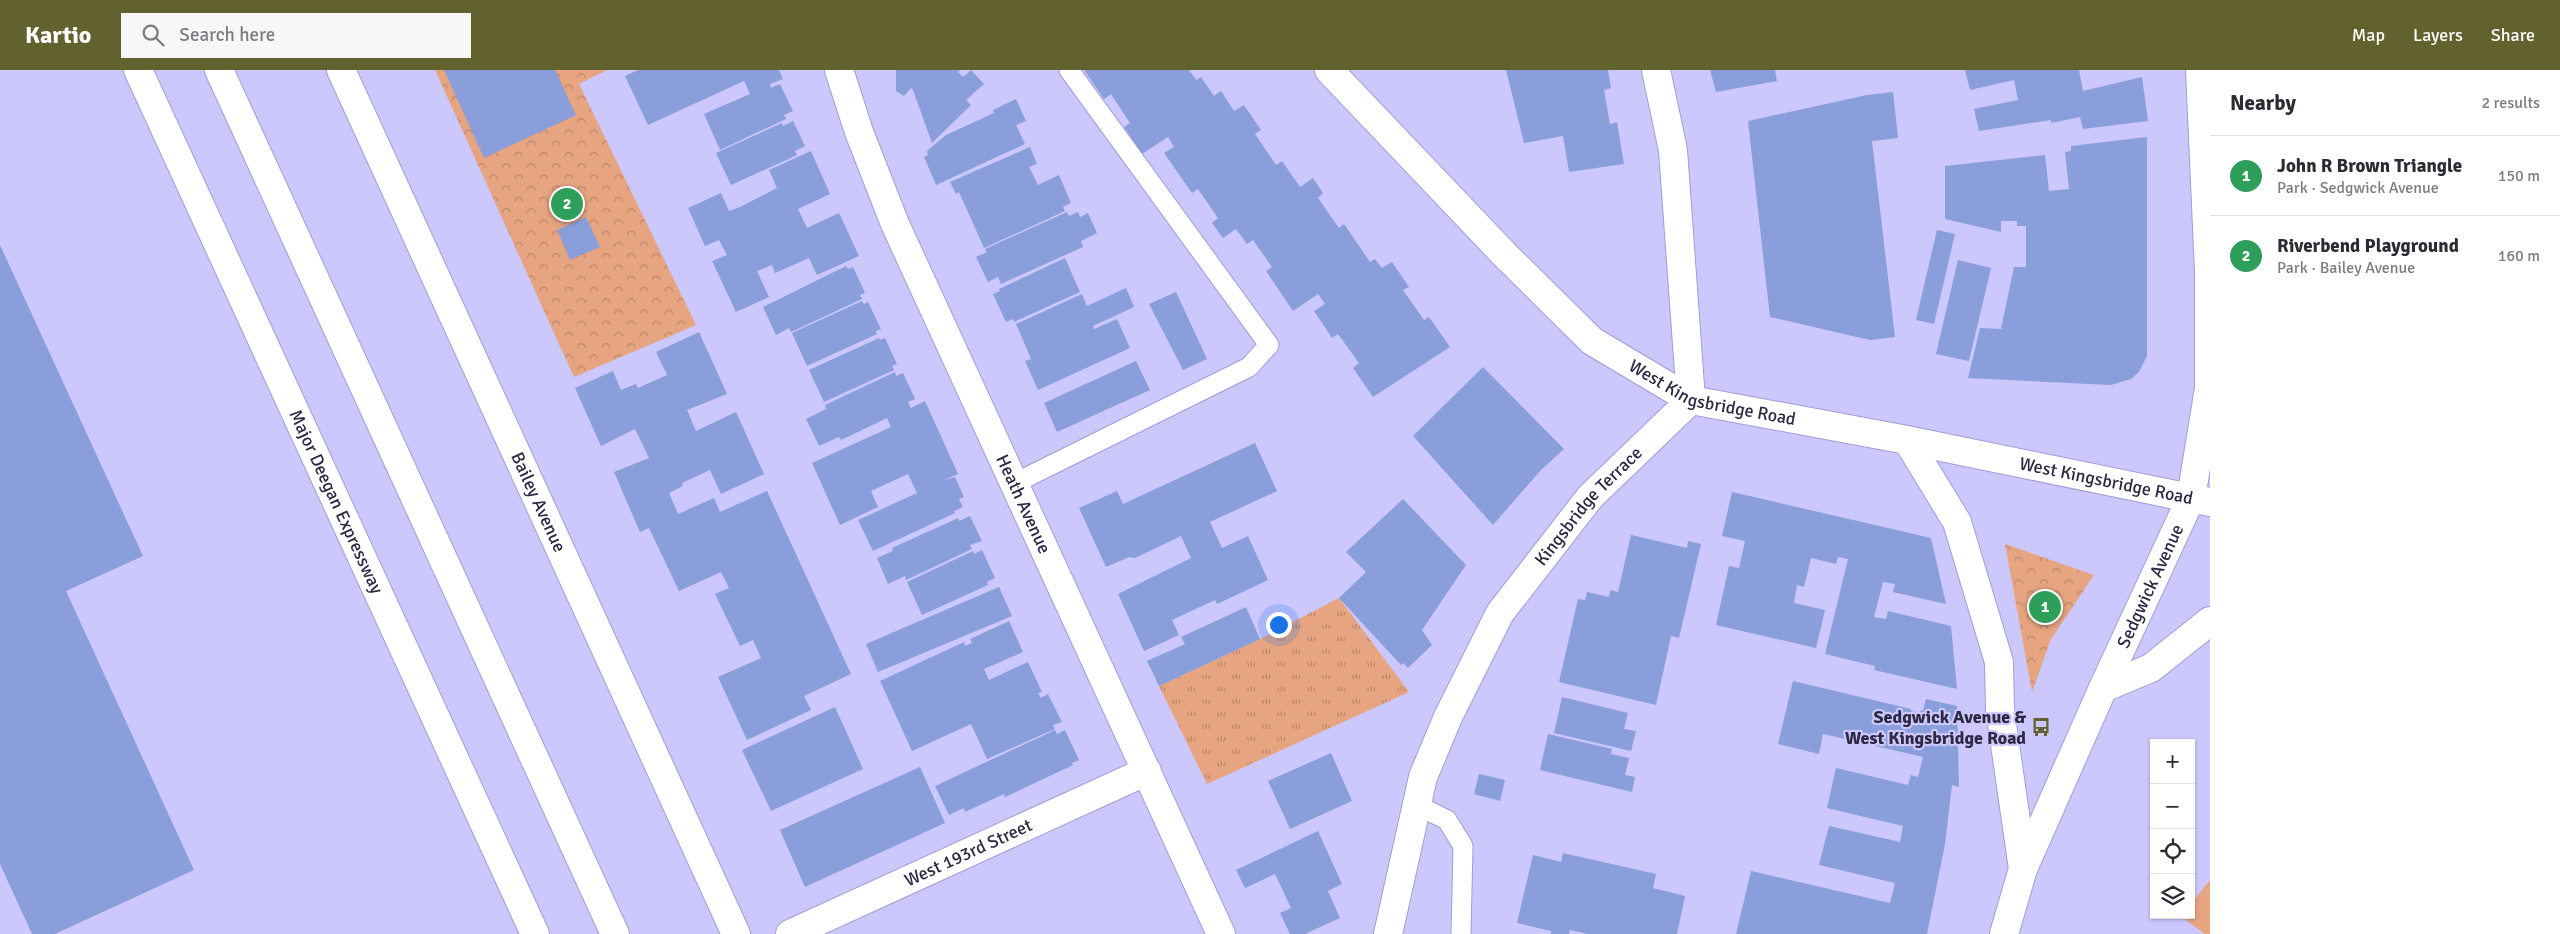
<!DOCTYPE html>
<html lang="en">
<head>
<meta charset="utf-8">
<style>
	body { margin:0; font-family:Signika,sans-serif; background:#f7f7f7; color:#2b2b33 }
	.controls { position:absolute; right:15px; bottom:15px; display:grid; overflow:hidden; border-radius:0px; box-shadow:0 1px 4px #0004 }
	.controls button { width:45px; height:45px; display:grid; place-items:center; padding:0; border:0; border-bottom:1px solid #e1e1e2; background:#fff; color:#2b2b33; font:25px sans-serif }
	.you { position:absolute; left:1278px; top:554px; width:18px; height:18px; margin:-12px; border:4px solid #fff; border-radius:50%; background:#1a73e8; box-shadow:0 0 0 8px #1a73e833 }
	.badge { display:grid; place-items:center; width:32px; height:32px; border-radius:50%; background:#62622f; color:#fff; font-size:16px; font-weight:700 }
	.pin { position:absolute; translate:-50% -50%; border:2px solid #fff; box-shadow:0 1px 5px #0006 }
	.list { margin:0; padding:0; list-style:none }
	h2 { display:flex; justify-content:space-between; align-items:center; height:65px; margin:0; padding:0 20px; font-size:21px }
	h2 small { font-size:16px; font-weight:400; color:#7c7c81 }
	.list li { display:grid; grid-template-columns:32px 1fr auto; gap:15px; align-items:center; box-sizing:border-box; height:80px; padding:0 20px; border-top:1px solid #e1e1e2 }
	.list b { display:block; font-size:19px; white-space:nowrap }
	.list p { margin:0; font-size:16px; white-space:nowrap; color:#7c7c81 }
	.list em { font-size:16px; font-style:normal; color:#7c7c81 }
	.icon { flex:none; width:28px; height:28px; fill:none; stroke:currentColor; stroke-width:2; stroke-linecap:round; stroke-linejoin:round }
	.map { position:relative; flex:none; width:2210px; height:864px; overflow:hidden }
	header { display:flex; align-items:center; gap:30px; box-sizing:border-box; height:70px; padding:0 25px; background:#62622f; color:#fff }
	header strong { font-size:24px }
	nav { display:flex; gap:28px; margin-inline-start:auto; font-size:18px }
	.search { width:350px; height:45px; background:#f7f7f7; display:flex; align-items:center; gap:12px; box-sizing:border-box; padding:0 18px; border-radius:0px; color:#7c7c81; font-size:19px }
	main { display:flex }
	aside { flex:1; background:#fff }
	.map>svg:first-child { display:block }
</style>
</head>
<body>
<header>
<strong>Kartio</strong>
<div class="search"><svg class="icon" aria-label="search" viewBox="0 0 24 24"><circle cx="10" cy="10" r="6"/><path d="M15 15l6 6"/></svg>Search here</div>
<nav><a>Map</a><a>Layers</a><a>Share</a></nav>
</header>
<main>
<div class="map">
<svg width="2210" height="864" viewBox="0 0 2210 864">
	<defs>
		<pattern id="grass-tufts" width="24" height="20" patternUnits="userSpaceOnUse" patternTransform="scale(1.25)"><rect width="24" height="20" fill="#e6a481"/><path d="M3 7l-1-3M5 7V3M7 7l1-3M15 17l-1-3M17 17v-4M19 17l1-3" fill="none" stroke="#bb866b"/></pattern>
		<pattern id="park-crowns" width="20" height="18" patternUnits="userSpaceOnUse" patternTransform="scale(1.25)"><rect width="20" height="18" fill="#e6a481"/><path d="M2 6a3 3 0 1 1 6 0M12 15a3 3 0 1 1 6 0" fill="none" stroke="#bb866b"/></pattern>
	</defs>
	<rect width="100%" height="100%" fill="#ccc7fc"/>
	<path fill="url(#grass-tufts)" d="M1339,528L1409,622L1207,714L1159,616L1260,569Z"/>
	<path fill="url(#park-crowns)" d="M435,0H607L579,14L696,255L574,307Z
		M2005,474L2094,505L2051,569L2032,622Z"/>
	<path fill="#e6a481" d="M2210,810V864H2205L2182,847L2191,845V834Z"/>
	<path fill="#899edb" d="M444,0H555L576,45L484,88Z
		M638,0H779L783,9L770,14L771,18L780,14L793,41L784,45L786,49L720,80L704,44L750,24L744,11L648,55L625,6Z
		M896,0H960L958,2L963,7L971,0L984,14L966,30L971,35L932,73L913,20L911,18L904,26L896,21Z
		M1084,0H1189L1196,10L1201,7L1214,26L1221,21L1234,41L1244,35L1261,60L1255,64L1276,95L1282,91L1300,117L1313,108L1323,123L1318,128L1339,158L1344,154L1370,192L1375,189L1382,198L1392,192L1409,217L1403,220L1424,250L1429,247L1450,277L1373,327L1353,298L1359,293L1338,264L1332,268L1314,241L1325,234L1318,224L1293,241L1266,201L1272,197L1253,170L1247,174L1236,159L1223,168L1212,153L1218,148L1198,119L1192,123L1164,83L1174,77L1168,67L1142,84L1124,57L1130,53L1111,24L1104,29Z
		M1506,0H1608L1611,18L1604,20L1610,54L1617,52L1624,94L1569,102L1563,66L1524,73Z
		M1710,0H1775L1777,11L1716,22Z
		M1965,0H2079L2083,21L2142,7L2148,51L2083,59L2080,47L2051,53V50L1979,61L1974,39L2018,30L2014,10L1970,20Z
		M1893,22L1898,68L1872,71L1895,267L1870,270L1770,247L1748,51L1867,25Z
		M1016,29L1026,51L1016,55L1025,74L936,115L924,87L928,85L927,81L946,65L994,43L993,40Z
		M793,51L805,76L795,81L797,85L731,115L716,83L782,53L783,56Z
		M2147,67V286L2139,302L2131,309L2111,315L1968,308L1980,258L2001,259L2014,197H2026V156H2017V151H2001V162L1945,149V96L2045,85L2049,121L2069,119L2065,82L2071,81V76Z
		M1030,77L1037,94L1029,97L1038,115L1059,105L1071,133L1063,137L1065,141L984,178L959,122L956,124L950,112Z
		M811,81L830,124L798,139L807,158L839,143L859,186L817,205L809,188L775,203L772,195L757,201L769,227L736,242L712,191L727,185L719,170L705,176L688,138L721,123L729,141L740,137L777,118L769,100Z
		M1067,142L1069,146L1078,142L1080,147L1088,143L1097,163L1081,171L1083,177L1001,214L998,207L988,212L976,187L987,182L985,179Z
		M586,147L600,177L570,190L557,160Z
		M1937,160L1955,164L1934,254L1916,250Z
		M0,175L143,486L66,521L194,800L55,864H32L0,794Z
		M1065,188L1080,222L1014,252L1013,249L1006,252L993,224L1000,221L999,219Z
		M1958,190L1991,198L1969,291L1936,284Z
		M846,196L848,199L853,197L865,223L860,225L862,229L791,262L789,258L776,265L763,237Z
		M1126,218L1134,237L1093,256L1094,259L1117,249L1130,278L1038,320L1025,291L1031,289L1016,254L1082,224L1087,236Z
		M1176,222L1207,289L1183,300L1149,234Z
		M862,231L864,234L868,232L881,259L876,261L877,264L807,296L792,263Z
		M699,262L727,324L687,340L696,361L736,342L764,404L721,424L710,400L682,413L683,416L669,423L678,444L714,428L720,442L767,421L851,604L804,626L811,640L747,670L718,607L761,588L753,570L740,576L715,524L729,518L721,502L679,521L649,458L640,462L614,402L649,388L635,359L601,376L575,318L613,301L621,320L636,314L638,318L667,305L656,282Z
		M879,268L880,270L885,268L897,294L892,296L894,300L824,332L809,300Z
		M1136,291L1150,320L1057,362L1044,333Z
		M1483,297L1564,379L1540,401L1493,455L1413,366Z
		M895,302L896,306L903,303L915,329L908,332L911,338L925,331L958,404L942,411L955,407L964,427L959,429L963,437L954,441L955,443L873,481L858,450L917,423L908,404L871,421L878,437L840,455L812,393L891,357L887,348L841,370L839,367L819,376L806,349L826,339L825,335Z
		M1255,373L1277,421L1210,452L1222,478L1248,466L1268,510L1217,534L1215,530L1172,550L1179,565L1144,581L1118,524L1191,488L1181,466L1135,488L1129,487L1106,497L1079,438L1117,421L1123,434Z
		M1732,422L1931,468L1946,534L1893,522L1895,514L1883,512L1874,547L1886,549L1888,541L1951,556L1957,619L1874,600L1875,596L1825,584L1848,489L1838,487L1836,494L1811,488L1804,517L1797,515L1794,533L1825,540L1816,578L1716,555L1729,496L1739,498L1745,471L1722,466Z
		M1403,429L1466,495L1422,560L1432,575L1408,598L1403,593L1401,595L1339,528L1366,502L1346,482Z
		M970,446L982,471L970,475L972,479L906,510L905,506L888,514L877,488L893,481L892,478L958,448L959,451Z
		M1631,465L1687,478L1688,471L1701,474L1679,568L1671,566L1656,635L1559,612L1578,529L1585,530L1587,522L1609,527L1610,520L1618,522Z
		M982,480L995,508L987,512L988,515L922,545L907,512L973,481L974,484Z
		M999,517L1012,546L878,602L866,574Z
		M1246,537L1260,569L1159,616L1147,591L1185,574L1181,567Z
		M1009,551L1023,582L984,599L989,610L1028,592L1042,622L1038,623L1041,628L1048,624L1062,652L1053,655L1055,659L987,689L971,654L912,681L880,611L964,572L965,576L972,573L970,569Z
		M1793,611L1911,639V641L1920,643L1921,640L1923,641L1926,629L1957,636L1959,717L1952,715L1945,774L1927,864H1736L1751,801L1890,833L1895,813L1819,795L1829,756L1900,772L1903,756L1827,738L1836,698L1908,715L1911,705L1918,707L1923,687L1823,664L1819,684L1778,674Z
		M1562,627L1628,643L1624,659L1636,661L1631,681L1554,663Z
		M835,637L863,699L771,741L742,680Z
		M1055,660L1057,664L1065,660L1079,690L1072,693L1073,695L1005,727L1004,724L965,742L964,738L949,745L935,716Z
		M1548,664L1612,679L1611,684L1629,688L1625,705L1635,707L1632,722L1540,700Z
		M1331,683L1352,731L1290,759L1268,711Z
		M920,697L945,753L805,817L780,760Z
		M1479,704L1505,710L1500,731L1474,724Z
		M1318,761L1342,814L1328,821L1340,848L1305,864H1290L1280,843L1291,838L1275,804L1245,818L1236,800Z
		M1563,783L1656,804L1653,818L1685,826L1677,864H1588L1570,860L1569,864H1551V861L1517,853L1533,785L1561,792Z"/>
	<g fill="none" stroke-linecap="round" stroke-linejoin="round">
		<g stroke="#a39bdb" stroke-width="21">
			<path id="lane" d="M1015,413L1249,297L1269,275L1069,0
				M1415,734L1447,750L1463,776L1461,864"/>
		</g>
		<g stroke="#a39bdb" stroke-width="30">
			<g id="street">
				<path id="s1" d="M839,0L859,62L895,154L1221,864"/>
				<path id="s2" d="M790,864L1147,701"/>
				<path id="s3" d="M1388,864L1423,707L1448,647L1500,543L1590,427L1691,330L1673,80L1656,0"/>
			</g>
		</g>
		<g stroke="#a39bdb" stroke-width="30">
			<g id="secondary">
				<path id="s4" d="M341,0L736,864"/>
				<path id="s5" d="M1329,0L1504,184L1592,271L1691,330L1907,370L2210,432"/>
				<path d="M1907,370L1957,452L1999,592L2000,640L2023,799"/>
				<path d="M2103,618L2151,598L2210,551"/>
				<path id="s6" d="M2004,864L2023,799L2103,618L2191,428L2209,318V202L2200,0"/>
			</g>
		</g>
		<g stroke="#a39bdb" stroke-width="30">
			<g id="highway">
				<path id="s7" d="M138,0L535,864"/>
				<path d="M219,0L615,864"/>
			</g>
		</g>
		<use href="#lane" stroke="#fff" stroke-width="19"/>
		<use href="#street" stroke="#fff" stroke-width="28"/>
		<use href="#secondary" stroke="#fff" stroke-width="28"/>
		<use href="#highway" stroke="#fff" stroke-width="28"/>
	</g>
	<defs>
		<g id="bus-bare" transform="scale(1.5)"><path d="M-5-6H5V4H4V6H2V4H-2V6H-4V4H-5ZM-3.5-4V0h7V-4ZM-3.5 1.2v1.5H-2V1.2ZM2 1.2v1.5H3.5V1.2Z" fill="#62622f" stroke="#ccc7fc" stroke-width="2.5" paint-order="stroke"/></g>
	</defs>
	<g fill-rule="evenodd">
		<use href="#bus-bare" x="2041" y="657"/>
	</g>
	<g text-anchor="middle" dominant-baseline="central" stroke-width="4.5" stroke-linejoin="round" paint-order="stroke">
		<g font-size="18" fill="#2c2943" stroke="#ccc7fc">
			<text stroke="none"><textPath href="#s5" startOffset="511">West Kingsbridge Road</textPath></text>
			<text stroke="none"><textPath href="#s5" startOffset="916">West Kingsbridge Road</textPath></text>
			<text stroke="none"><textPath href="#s7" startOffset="475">Major Deegan Expressway</textPath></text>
			<text stroke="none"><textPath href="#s4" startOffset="475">Bailey Avenue</textPath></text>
			<text stroke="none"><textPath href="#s1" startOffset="472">Heath Avenue</textPath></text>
			<text stroke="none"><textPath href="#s3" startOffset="481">Kingsbridge Terrace</textPath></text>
			<text stroke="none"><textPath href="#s6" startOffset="378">Sedgwick Avenue</textPath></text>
			<text stroke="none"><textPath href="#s2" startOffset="196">West 193rd Street</textPath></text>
		</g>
		<g font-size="18" font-weight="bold" fill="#2c2943" stroke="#ccc7fc" text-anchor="end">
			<text x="2026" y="647">Sedgwick Avenue &amp;<tspan x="2026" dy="21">West Kingsbridge Road</tspan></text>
		</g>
	</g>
</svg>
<div class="controls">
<button>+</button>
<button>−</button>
<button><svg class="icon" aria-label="locate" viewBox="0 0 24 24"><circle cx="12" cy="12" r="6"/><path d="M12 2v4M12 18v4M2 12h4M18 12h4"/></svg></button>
<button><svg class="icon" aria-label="layers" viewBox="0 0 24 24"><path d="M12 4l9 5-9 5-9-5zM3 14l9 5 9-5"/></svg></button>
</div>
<div class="you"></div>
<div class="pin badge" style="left:2045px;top:537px;background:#2e9e5b">1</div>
<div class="pin badge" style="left:567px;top:134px;background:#2e9e5b">2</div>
</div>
<aside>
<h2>Nearby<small>2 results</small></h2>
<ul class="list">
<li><span class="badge" style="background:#2e9e5b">1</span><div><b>John R Brown Triangle</b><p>Park · Sedgwick Avenue</p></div><em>150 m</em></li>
<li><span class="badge" style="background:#2e9e5b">2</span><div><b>Riverbend Playground</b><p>Park · Bailey Avenue</p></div><em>160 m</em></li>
</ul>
</aside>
</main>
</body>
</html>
